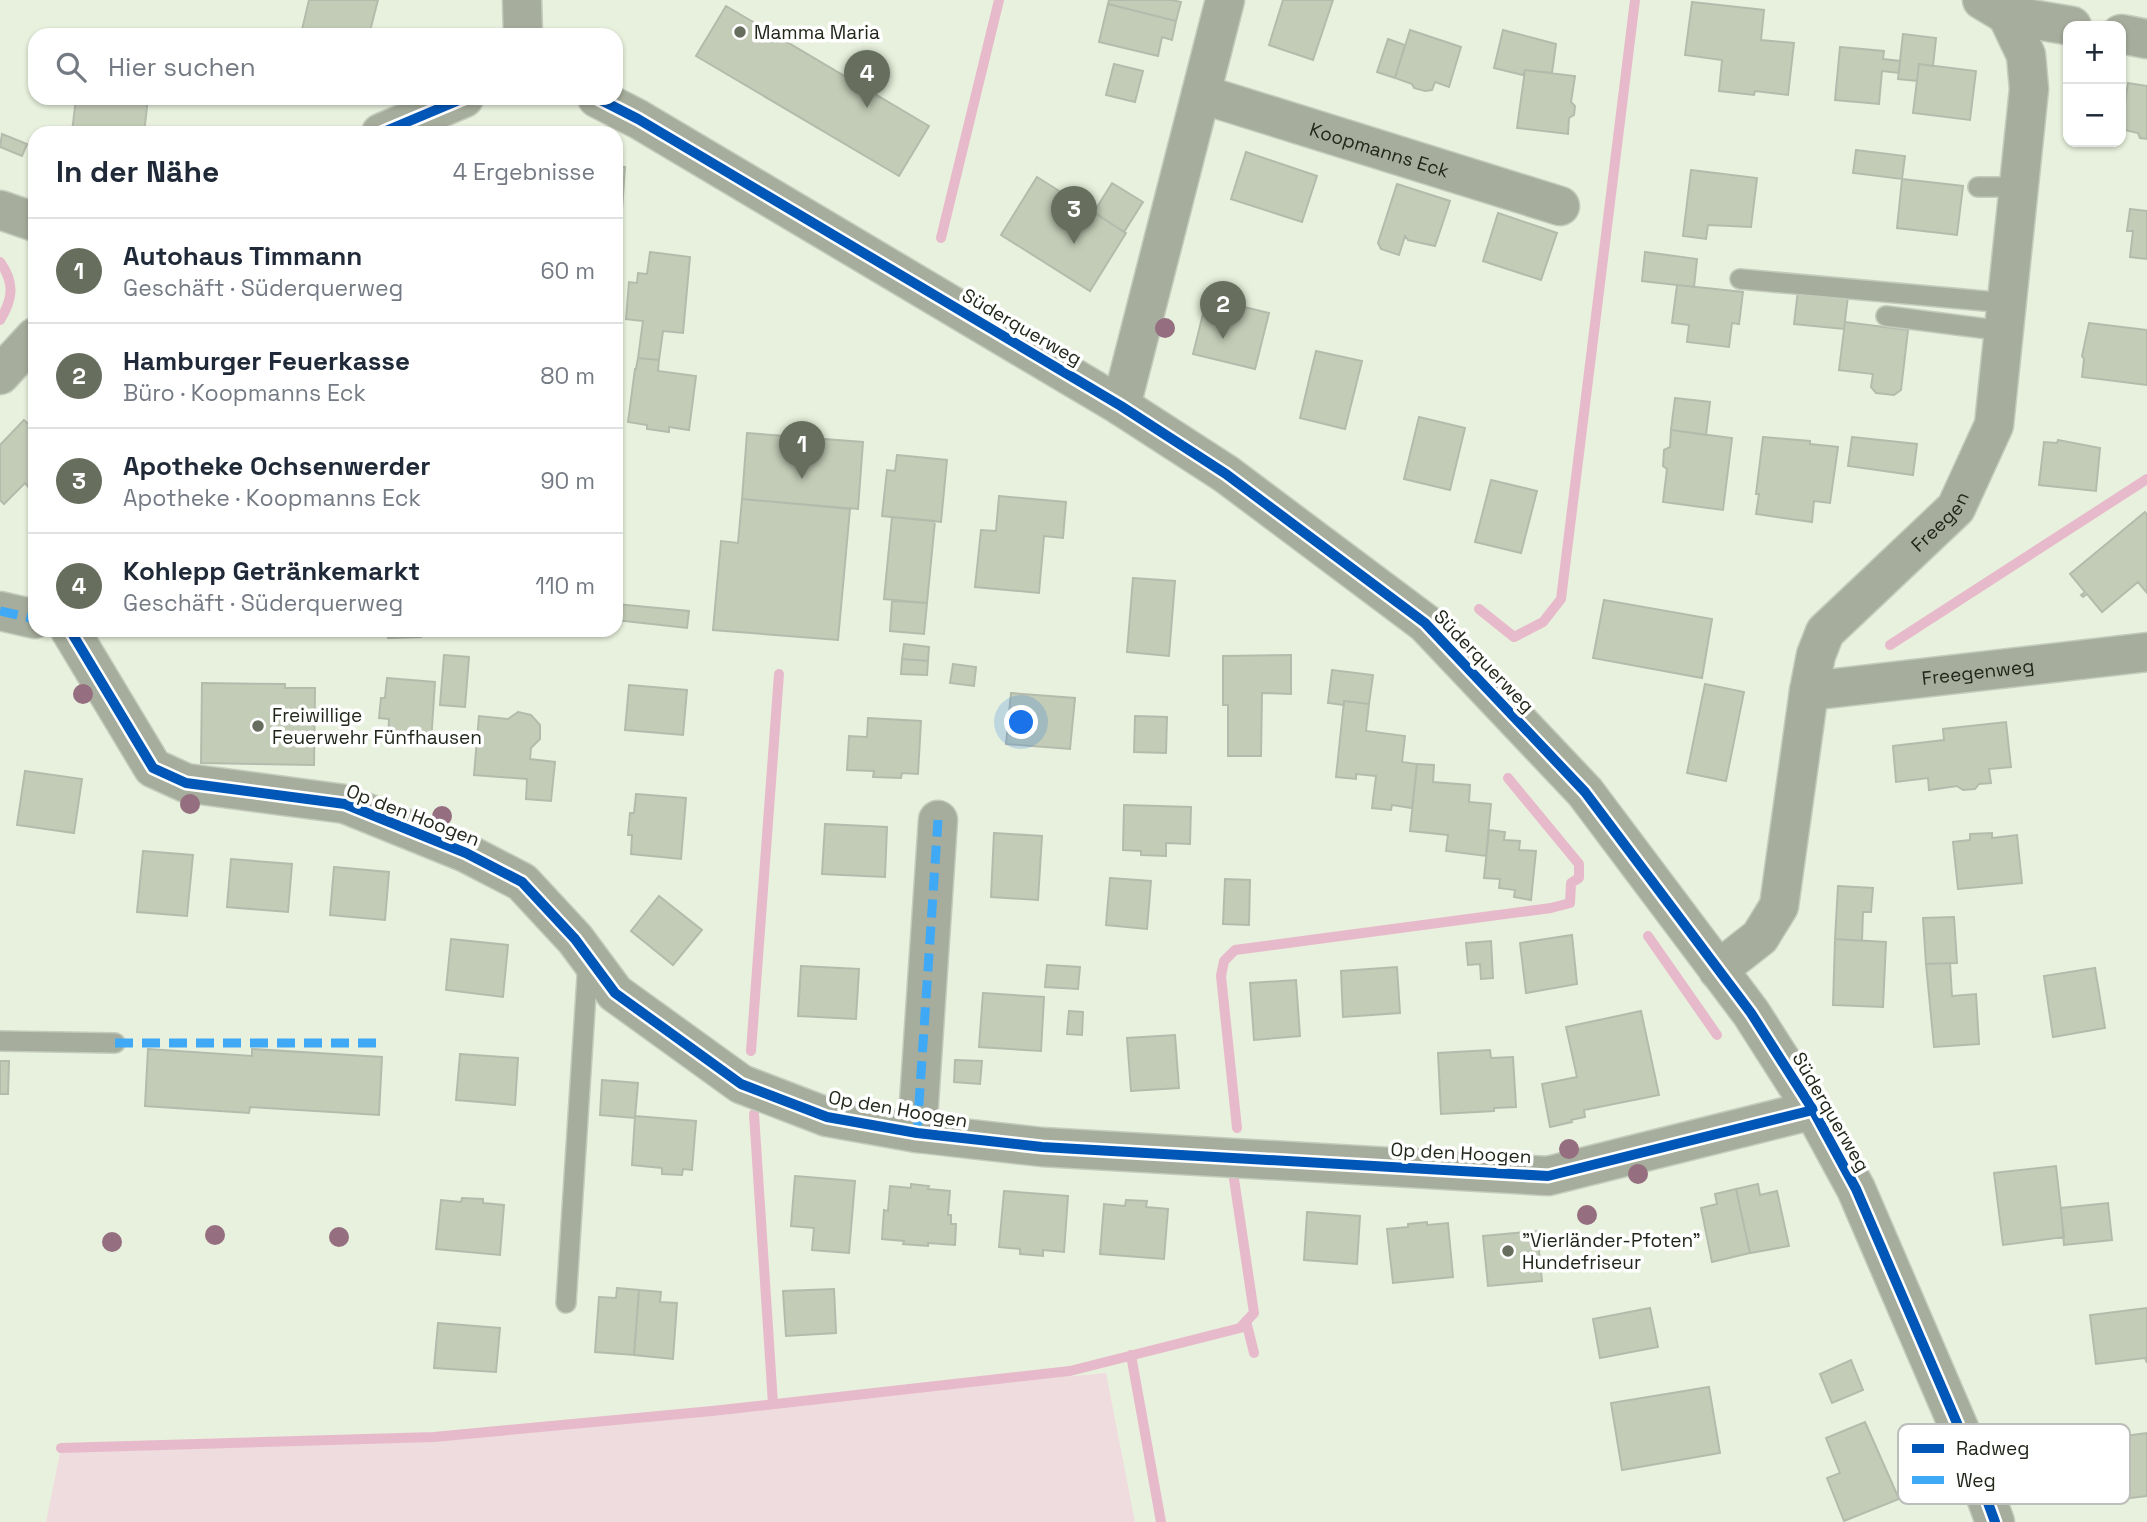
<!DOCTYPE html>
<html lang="de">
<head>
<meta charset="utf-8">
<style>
	body { margin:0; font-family:"Space Grotesk",sans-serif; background:#f6f6f7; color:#1f2937 }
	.controls { position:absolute; right:21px; top:21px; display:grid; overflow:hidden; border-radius:14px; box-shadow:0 2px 5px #0004 }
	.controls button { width:63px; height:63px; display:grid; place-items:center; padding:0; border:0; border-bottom:2px solid #e0e1e3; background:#fff; color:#1f2937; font:35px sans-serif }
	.you { position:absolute; left:1022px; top:723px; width:24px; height:24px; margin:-18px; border:5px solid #fff; border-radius:50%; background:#1a73e8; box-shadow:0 0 0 10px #1a73e833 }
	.badge { display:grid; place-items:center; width:46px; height:46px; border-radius:50%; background:#676e5e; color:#fff; font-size:23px; font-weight:700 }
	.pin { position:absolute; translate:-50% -58px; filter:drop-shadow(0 2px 4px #0008) }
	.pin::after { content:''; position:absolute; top:37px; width:24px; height:21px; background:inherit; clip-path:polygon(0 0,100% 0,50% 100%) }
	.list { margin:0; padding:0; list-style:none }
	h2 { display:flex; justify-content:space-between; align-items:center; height:91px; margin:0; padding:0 28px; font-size:30px }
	h2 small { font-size:23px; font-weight:400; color:#747a83 }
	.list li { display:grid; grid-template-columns:46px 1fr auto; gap:21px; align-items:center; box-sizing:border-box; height:105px; padding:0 28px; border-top:2px solid #e0e1e3 }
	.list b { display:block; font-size:26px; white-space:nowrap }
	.list p { margin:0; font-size:23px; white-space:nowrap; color:#747a83 }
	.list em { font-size:23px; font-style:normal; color:#747a83 }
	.icon { flex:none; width:38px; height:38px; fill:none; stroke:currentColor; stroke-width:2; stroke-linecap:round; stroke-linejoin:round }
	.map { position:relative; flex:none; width:2147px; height:1522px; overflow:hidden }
	.search { position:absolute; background:#fff; box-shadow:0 2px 5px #0004; left:28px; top:28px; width:595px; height:77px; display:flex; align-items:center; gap:18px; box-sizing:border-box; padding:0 24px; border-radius:21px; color:#747a83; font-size:26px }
	.panel { position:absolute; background:#fff; box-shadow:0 2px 5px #0004; left:28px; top:126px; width:595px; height:511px; border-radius:21px }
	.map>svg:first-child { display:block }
</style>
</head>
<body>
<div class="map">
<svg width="2147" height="1522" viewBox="0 0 2147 1522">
	<rect width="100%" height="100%" fill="#e8f1dd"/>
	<path fill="#efdcde" d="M1106,1373L1135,1522H46L61,1448L434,1437Z"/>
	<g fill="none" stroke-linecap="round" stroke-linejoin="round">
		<path stroke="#e7bacb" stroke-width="10" d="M941,238L999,0
			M0,262C15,283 13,299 0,320
			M1479,609L1514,637L1543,622L1561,599L1635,0
			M1890,645L2147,479
			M1648,936L1717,1035
			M751,1051L779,674
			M754,1114L773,1404
			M1237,1128L1221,976L1224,961L1235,950L1551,908L1570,903L1571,883L1579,878V864L1508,778
			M1246,1321L1254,1353
			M1131,1355L1161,1522
			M61,1448L434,1437L712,1411L1070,1371L1240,1328L1254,1313L1234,1179"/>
	</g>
	<path fill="#c3ccb7" stroke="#b4bbac" stroke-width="2" d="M309,0H378L369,35L301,34Z
		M1109,0H1171L1181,2L1176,21L1108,4Z
		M1283,0H1333L1313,60L1269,45Z
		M1692,2L1764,10L1761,40L1794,43L1788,95L1755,91L1754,95L1719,91L1722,60L1685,55Z
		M1108,4L1176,21L1172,40L1162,37L1158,56L1099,42Z
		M726,6L929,126L899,176L696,56Z
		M1410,30L1461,47L1449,87L1435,82L1432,90L1425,91L1414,88L1412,84L1395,78Z
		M1503,30L1556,44L1552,73L1525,70L1523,75L1494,68Z
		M1903,34L1936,38L1933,66L1919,64L1917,81L1898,79Z
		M1388,39L1405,45L1395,78L1377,72Z
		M1840,47L1884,51L1883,59L1900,61L1899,73L1882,71L1879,104L1835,100Z
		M1114,64L1143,71L1135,102L1106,95Z
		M1919,64L1976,71L1970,120L1913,113Z
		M1525,70L1575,76L1571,102L1575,106L1574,115L1569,118L1568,134L1517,128Z
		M2128,83L2147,86V139L2140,138L2138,133L2121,129Z
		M76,98H148L144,133L72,132Z
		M2,134L27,144L22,156L0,147Z
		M1856,150L1905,156L1902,179L1853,173Z
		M1246,152L1317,176L1302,222L1231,199Z
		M616,167H625L621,224H616Z
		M1691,170L1757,178L1751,227L1708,225L1706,239L1683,236Z
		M1037,177L1126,233L1090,291L1001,235Z
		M1902,179L1963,186L1957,235L1897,228Z
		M1112,183L1143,202L1124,232L1094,212Z
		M1397,184L1450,201L1435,246L1408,240L1405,236L1399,255L1381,249L1378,243Z
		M2130,209L2147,211V259L2130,257L2133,231H2127Z
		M1498,213L1557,233L1541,280L1483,261Z
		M650,252L690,257L683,333L663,331L659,360L638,358L643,321L626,319L629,282L637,283L638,273L647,274Z
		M1645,252L1697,259L1694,287L1642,281Z
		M1677,285L1743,292L1739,324L1732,323L1729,347L1687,342L1689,325L1672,323Z
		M1798,290L1848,296L1844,329L1794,324Z
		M1207,298L1269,313L1255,369L1193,354Z
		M1845,322L1908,330L1901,390L1894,395L1876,393L1871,387L1873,374L1839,370Z
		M2089,323L2147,330V385L2082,377L2084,359L2082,356Z
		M1316,351L1362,361L1345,429L1300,418Z
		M638,358L659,360L658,371L696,376L689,430L669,427V432L647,429V425L628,422L635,369H636Z
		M1675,398L1710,402L1706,435L1671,430Z
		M1419,417L1465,428L1450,490L1404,479Z
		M24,420L35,430V484L30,489L25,483L4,504L0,500V445Z
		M1671,430L1732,438L1723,510L1663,502L1667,469L1663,466L1664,450L1670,447Z
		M747,433L863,442L858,509L742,499Z
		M1763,437L1810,441V444L1838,447L1830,503L1814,501L1812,522L1756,514L1759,494H1756Z
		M1852,437L1917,444L1913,475L1848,466Z
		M2058,440L2100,448L2096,491L2039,485L2044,442L2057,443Z
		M897,455L947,460L941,522L882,516L887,470L895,471Z
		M1491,480L1537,491L1521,553L1475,542Z
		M999,496L1066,502L1063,538L1044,536L1039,593L975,587L981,530L996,531Z
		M742,499L850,509L838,640L713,630L721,541L738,543Z
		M2145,512L2147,515V593L2138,582L2102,612L2087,594L2083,597L2081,595L2085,592L2070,574Z
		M892,517L935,521L927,603L884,599Z
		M1133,578L1175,581L1169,656L1127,652Z
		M1604,600L1712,619L1702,678L1593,658Z
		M892,601L927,603L924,634L890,631Z
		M616,604L689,611L687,628L616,620Z
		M388,630H421V637L388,638Z
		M904,644L929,647L928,661L902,659Z
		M444,655L469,657L465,707L440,705Z
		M1291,655V694L1262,693L1261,756H1228V705H1223V656Z
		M902,659L928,661L927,675L901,674Z
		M953,664L976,667L974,686L950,683Z
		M1332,670L1373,675L1369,704L1344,701V705L1328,703Z
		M387,678L435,682L431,743L388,740L389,719L379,718L381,698H385Z
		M202,683L285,684V688H315L314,765L201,763Z
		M1705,684L1744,692L1726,781L1687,773Z
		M629,685L687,690L683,735L625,730Z
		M1011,693L1075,698L1070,749L1006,744Z
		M1344,701L1369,704L1366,731L1405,736L1402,762L1417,764L1412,808L1392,805L1391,810L1372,808L1376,776L1356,774V779L1336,777Z
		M518,712L531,715L540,725V739L531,748L530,759L555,762L551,801L526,799L527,779L474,775L479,716L508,719Z
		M1135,716L1167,717L1166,753L1134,752Z
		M868,718L921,721L918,774L902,773L901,778L873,777L874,771L847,770L849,736L867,737Z
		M2006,722L2011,767L1989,769L1991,783L1979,784L1975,789L1963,790L1957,786L1929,790L1928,778L1896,782L1893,746L1944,740L1943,729Z
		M1417,764L1434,765L1433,782L1470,785L1469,802L1491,804L1486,856L1446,851L1448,835L1410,831Z
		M25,771L82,779L74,833L17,825Z
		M636,794L686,798L681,859L631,854L632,835H628L630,813H634Z
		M1124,805L1191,807L1190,844L1166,843V856L1141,855V851L1123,850Z
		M825,824L887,827L885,877L822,874Z
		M1489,830L1505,832L1504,840L1520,841L1519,850L1536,851L1531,900L1514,897L1515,890L1499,888L1500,879L1484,878Z
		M994,833L1042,836L1038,900L991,897Z
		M1992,833V838L2017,835L2022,883L1958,889L1953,842L1970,840V834Z
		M143,851L193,855L187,916L137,912Z
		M231,859L292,864L288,912L227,907Z
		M334,867L389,872L385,920L330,915Z
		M1110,878L1151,881L1147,929L1106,925Z
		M1225,879L1250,880L1249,925L1223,924Z
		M1838,886L1873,888L1871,912H1863L1862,941L1835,939Z
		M659,896L702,930L673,965L631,931Z
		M1954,917L1957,963L1926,964L1923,918Z
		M1572,935L1577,984L1526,993L1520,943Z
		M451,939L508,945L503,997L446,990Z
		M1835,939L1886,942L1883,1007L1833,1005Z
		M1491,941L1493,978L1481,979L1480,964L1468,965L1466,943Z
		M1950,963L1952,996L1976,994L1979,1044L1934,1047L1926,964Z
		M1047,965L1080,967L1078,989L1045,987Z
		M801,966L859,969L856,1019L798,1016Z
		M1397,967L1400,1013L1343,1017L1341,971Z
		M2095,968L2105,1028L2053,1037L2044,976Z
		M1296,980L1300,1036L1254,1040L1250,983Z
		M983,993L1044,997L1041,1051L979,1047Z
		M1069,1011L1083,1012L1082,1035L1067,1034Z
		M1641,1011L1659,1095L1584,1110L1585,1117L1571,1120L1572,1122L1550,1127L1542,1084L1577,1077L1566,1027Z
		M1175,1035L1179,1088L1131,1091L1127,1038Z
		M148,1049L252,1056V1049L382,1057L379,1115L250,1107L249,1113L145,1106Z
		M1490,1050L1491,1058L1513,1057L1516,1107L1494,1108V1111L1441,1114L1438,1053Z
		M460,1054L518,1058L515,1105L456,1100Z
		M955,1060L982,1061L980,1084L954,1082Z
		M0,1061H9L8,1094H0Z
		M602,1080L638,1083L635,1118L600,1115Z
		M635,1116L696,1121L692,1170L683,1169L682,1175L662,1174V1168L632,1165Z
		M2056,1166L2064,1237L2003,1245L1994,1173Z
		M795,1176L855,1181L849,1253L812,1250L814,1228L791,1226Z
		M911,1184L929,1186L928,1189L950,1191L948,1215H951V1224H956L955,1245L928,1243V1246L903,1244L904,1241L882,1239L884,1210L888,1211L890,1186L911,1188Z
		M1758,1184L1760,1195L1777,1191L1789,1246L1750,1253L1736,1189Z
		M1736,1189L1750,1253L1712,1262L1701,1208L1717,1204L1715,1194Z
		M1004,1191L1068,1196L1064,1252L1043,1250V1256L1020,1254V1249L999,1247Z
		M462,1198L483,1199V1203L504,1205L500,1255L436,1249L441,1200L461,1202Z
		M1126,1200L1147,1201L1146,1207L1168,1209L1164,1259L1100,1254L1104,1204L1125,1206Z
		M2108,1203L2112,1240L2064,1245L2061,1208Z
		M1307,1212L1360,1216L1357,1264L1304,1260Z
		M1427,1222V1225L1448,1223L1453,1277L1393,1283L1387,1229L1408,1227V1224Z
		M1537,1231L1542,1281L1488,1286L1483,1236Z
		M617,1288L639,1290L634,1355L595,1352L599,1297L616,1298Z
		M834,1289L836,1333L786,1336L783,1291Z
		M639,1290L661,1292L660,1302L677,1303L673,1359L634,1355Z
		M1650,1308L1658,1347L1600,1358L1593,1319Z
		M2147,1308V1363L2145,1358L2096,1364L2090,1315Z
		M438,1323L500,1328L496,1372L434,1368Z
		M1851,1360L1863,1390L1832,1403L1820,1374Z
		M1709,1387L1720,1453L1622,1470L1611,1403Z
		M1865,1422L1899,1499L1844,1521L1827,1478L1840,1473L1826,1438Z
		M2147,1433V1496L2123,1499L2116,1437Z"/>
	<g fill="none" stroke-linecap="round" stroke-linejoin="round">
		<g stroke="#c4cbbc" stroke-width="22">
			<path id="service" d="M1978,187H2019
				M1740,279L2007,303
				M1886,316L2004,331
				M0,1041L115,1043
				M566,1303L588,962"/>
		</g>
		<g stroke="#c4cbbc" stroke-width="41">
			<g id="minor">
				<path d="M1982,0L2007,15L2072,26"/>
				<path d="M2121,34L2147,39"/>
				<path id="s1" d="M1201,94L1560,206"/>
				<path d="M1121,406L1225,0"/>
				<path d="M0,611L35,619"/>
				<path d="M70,630L153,768L186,783L345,804L466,853L522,882L575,939L615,993L741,1084L827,1117L917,1133L1042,1147L1548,1176L1813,1110"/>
				<path id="s2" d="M1809,691L2147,652"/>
				<path id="s3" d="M1718,970L1760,937L1779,906L1809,691L1816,655L1825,632L1956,508L1994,425L2029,89L2026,55L2007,15"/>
				<path d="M917,1133L938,820"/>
			</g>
		</g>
		<g stroke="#c4cbbc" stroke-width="41">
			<path id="tertiary" d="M522,0L523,35
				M597,98L638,119L1121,406L1226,474L1425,623L1585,792L1751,1013L1813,1110L1856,1189L1969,1451L1995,1522
				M381,133L464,98
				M0,210L35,222
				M0,375L35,337"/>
		</g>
		<use href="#service" stroke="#a6ad9c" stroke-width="19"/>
		<use href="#minor" stroke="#a6ad9c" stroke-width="38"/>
		<use href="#tertiary" stroke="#a6ad9c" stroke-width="38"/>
		<path stroke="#3fa9f5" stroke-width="9" stroke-dasharray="18 9" stroke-linecap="butt" d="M0,611L35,619
			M115,1043H377
			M917,1133L938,820"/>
		<g stroke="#fff" stroke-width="15">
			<path id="cycleway" d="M597,98L638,119L1121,406L1226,474L1425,623L1585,792L1751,1013L1813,1110L1856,1189L1969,1451L1995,1522
				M381,133L464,98
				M70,630L153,768L186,783L345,804L466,853L522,882L575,939L615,993L741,1084L827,1117L917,1133L1042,1147L1548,1176L1813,1110"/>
		</g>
		<use href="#cycleway" stroke="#0057b8" stroke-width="10"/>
	</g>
	<g fill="#956e80">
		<circle cx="1165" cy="328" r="10"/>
		<circle cx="83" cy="694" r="10"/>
		<circle cx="190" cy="804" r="10"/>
		<circle cx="442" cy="816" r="10"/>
		<circle cx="1569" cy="1149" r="10"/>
		<circle cx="1638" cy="1174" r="10"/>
		<circle cx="1587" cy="1215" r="10"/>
		<circle cx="215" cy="1235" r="10"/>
		<circle cx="339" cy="1237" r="10"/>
		<circle cx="112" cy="1242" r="10"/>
	</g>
	<g fill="#676e5e" stroke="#fff" stroke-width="2.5">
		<circle cx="740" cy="32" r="7"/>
		<circle cx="258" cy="726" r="7"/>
		<circle cx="1508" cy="1251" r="7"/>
	</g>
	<g text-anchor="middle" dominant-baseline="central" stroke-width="7" stroke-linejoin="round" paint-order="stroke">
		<g font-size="19" fill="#21271a" stroke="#fff" text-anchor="start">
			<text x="754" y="32">Mamma Maria</text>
			<text x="272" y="715">Freiwillige<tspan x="272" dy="22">Feuerwehr Fünfhausen</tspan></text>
			<text x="1522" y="1240">"Vierländer-Pfoten"<tspan x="1522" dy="22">Hundefriseur</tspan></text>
		</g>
		<g font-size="19" fill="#21271a" stroke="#fff">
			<text stroke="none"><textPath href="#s1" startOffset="187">Koopmanns Eck</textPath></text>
			<text transform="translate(1022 327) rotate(30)">Süderquerweg</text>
			<text stroke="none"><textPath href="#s3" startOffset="528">Freegen</textPath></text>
			<text transform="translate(1484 661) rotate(46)">Süderquerweg</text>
			<text stroke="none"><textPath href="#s2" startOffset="170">Freegenweg</textPath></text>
			<text transform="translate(413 815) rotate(21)">Op den Hoogen</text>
			<text transform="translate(898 1109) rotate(10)">Op den Hoogen</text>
			<text transform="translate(1831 1112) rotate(60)">Süderquerweg</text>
			<text transform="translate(1461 1153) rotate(3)">Op den Hoogen</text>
		</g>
	</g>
	<rect x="1898" y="1424" width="232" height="80" rx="10" fill="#fff" stroke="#bcbeba" stroke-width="2"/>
	<rect x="1912" y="1444" width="32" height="9" fill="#0057b8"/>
	<rect x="1912" y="1476" width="32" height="8" fill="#3fa9f5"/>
	<g font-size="19" fill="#21271a">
		<text x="1956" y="1455">Radweg</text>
		<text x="1956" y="1487">Weg</text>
	</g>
</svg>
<div class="controls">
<button>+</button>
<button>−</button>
</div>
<div class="you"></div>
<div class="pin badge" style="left:802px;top:479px">1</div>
<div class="pin badge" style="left:1223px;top:339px">2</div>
<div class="pin badge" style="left:1074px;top:244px">3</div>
<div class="pin badge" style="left:867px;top:108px">4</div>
<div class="search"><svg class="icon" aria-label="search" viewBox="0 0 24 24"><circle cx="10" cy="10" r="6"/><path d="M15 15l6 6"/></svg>Hier suchen</div>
<section class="panel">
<h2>In der Nähe<small>4 Ergebnisse</small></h2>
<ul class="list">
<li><span class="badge">1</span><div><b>Autohaus Timmann</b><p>Geschäft · Süderquerweg</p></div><em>60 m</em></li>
<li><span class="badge">2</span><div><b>Hamburger Feuerkasse</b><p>Büro · Koopmanns Eck</p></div><em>80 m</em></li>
<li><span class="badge">3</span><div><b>Apotheke Ochsenwerder</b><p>Apotheke · Koopmanns Eck</p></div><em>90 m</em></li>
<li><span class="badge">4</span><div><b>Kohlepp Getränkemarkt</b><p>Geschäft · Süderquerweg</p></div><em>110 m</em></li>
</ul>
</section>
</div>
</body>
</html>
